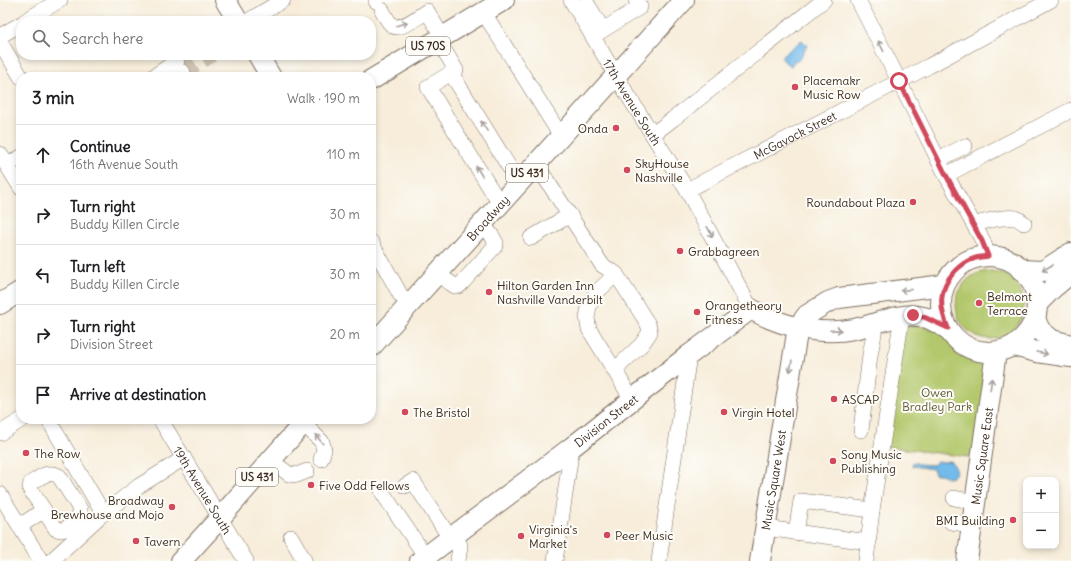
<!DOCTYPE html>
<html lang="en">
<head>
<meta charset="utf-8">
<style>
	body { margin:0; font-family:Delius,sans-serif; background:#f6f6f6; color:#202124 }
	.controls { position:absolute; right:12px; bottom:12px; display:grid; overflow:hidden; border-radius:8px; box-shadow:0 2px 6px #0003 }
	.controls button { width:36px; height:36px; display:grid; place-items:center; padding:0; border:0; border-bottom:1px solid #e0e0e0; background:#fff; color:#202124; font:20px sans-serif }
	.stop { position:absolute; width:12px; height:12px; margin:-9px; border:3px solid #d1495b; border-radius:50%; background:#fff }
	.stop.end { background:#d1495b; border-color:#fff; box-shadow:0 1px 4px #0008 }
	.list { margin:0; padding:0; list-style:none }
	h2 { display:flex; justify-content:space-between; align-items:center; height:52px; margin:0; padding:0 16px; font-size:17px }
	h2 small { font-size:13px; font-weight:400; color:#757577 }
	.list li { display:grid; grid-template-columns:26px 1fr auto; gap:12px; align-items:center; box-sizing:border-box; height:60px; padding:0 16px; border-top:1px solid #e0e0e0 }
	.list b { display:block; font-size:15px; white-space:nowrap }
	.list p { margin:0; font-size:13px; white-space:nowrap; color:#757577 }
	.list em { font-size:13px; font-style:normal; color:#757577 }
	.icon { flex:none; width:22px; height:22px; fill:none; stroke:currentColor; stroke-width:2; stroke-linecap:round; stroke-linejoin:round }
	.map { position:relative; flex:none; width:1071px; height:561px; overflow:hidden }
	.search { position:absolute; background:#fff; box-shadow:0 2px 6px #0003; left:16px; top:16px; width:360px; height:44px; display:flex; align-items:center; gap:10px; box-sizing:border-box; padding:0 14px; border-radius:16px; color:#757577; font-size:15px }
	.panel { position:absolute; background:#fff; box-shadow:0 2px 6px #0003; left:16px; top:72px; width:360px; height:352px; border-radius:16px }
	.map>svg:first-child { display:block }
</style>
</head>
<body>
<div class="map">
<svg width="1071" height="561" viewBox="0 0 1071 561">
	<rect width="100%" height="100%" fill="#fdfcf7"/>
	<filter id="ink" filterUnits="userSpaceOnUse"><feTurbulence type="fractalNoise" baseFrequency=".025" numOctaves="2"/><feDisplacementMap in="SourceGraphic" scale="8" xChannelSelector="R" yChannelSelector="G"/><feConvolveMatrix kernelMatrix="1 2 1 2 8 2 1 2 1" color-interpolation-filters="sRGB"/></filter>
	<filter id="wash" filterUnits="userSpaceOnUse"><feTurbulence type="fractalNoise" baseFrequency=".012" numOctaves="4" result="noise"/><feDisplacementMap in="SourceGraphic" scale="16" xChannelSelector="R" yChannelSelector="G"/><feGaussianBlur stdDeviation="0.9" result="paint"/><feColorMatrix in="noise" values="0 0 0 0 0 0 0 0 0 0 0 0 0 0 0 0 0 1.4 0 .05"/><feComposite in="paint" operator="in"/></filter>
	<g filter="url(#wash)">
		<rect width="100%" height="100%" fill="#f7edda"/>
		<path fill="#b3c86c" stroke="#777945" d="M956 305a34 34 0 1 1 68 0a34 34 0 1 1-68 0Z
			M901,321L946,332L954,341L967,349L989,360L976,458L882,446Z"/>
		<path fill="#72bbeb" stroke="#567284" d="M802,40L807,46L798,61L795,60L791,66L786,63L781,57Z
			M937,461L944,462L949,461C955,463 959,473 952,477C948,479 945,476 942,474C941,474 936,474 935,474L933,469L912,466L913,462L919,464L934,465Z"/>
	</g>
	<g filter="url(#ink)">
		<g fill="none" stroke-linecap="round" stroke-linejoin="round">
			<path stroke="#d1c6b4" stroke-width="15" stroke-dasharray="15 8" stroke-linecap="butt" d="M177,61L188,55
				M183,72L212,55"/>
			<g stroke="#7d6e60" stroke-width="16">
				<g id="minor">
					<path d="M376,0V1"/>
					<path id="s1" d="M571,0L624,89L687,190L751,309"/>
					<path d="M858,0L899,81L946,175L983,241L988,256"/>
					<path d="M586,2L603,30"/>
					<path d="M382,10C385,15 388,23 393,26C401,30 420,16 427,11L443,38"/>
					<path d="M484,13L561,136"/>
					<path d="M25,21L60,0"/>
					<path d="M248,21L283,0"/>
					<path d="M0,36L21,24"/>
					<path d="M593,36L640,7L636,0"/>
					<path d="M438,40L456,70L428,87L500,204"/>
					<path d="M0,42L21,77"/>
					<path d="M451,73L519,183"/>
					<path d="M153,77L177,61"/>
					<path d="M173,77L183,72"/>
					<path d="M653,134L673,119L824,0"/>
					<path d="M0,154L21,188"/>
					<path d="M938,160L965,146"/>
					<path d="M536,164L602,265L616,274L648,324L650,332L642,344L619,366L618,371V376L632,400"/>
					<path d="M7,165L21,157"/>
					<path d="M946,175L1071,110"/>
					<path id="s2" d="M687,190L929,66L1051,0"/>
					<path d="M974,225C985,221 1005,216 1016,218C1019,219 1022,222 1024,223"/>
					<path d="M531,238L570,215"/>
					<path d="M371,242L401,296L410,304"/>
					<path d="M437,274L455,286H459L463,282L495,246L496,243L492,236L482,223"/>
					<path d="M616,274L596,293L589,306L587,318L589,329L618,376"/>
					<path d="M48,419L103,513"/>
					<path id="s3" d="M160,419L246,561"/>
					<path d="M303,423L322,442L324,450L321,459"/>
					<path d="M861,430L870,355L876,323"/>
					<path d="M0,433L23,419"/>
					<path d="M271,461L289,474L297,475L307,471"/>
					<path d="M405,486L413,481L450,538"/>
					<path d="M382,492L426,557"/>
					<path d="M0,494L41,561"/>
					<path d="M954,498L975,502"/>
					<path d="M951,522L972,525"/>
					<path d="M20,526L44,510L31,491L30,488L31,483C41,477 48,470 59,476L80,509V513L79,516L66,529L61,530L56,529L44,510"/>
					<path d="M765,528L869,542"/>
					<path d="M796,533L801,501L872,510"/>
					<path d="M454,535L460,545L458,561"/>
					<path d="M291,537L304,560L303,561"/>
					<path d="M51,561L100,516L139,486L184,458"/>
					<path d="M555,561L572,447"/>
					<path d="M659,561L689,355"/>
					<path d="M866,561L872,510L902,316"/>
				</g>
			</g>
			<g stroke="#7d6e60" stroke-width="22">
				<g id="major">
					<path d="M225,0L238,21"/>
					<path d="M258,55L271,77"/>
					<path d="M371,80L504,0"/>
					<circle cx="989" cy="304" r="48"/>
					<path d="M1021,270L1043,271L1071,253"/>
					<path d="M0,304L21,291"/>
					<path d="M1037,304L1053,288L1071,273"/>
					<path d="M1035,319L1040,330L1052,340L1071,345"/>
					<path d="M798,327L807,315L828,302L839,298L944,285"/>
					<path d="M1014,346L1037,352L1071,357"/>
					<path id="s4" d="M371,347L684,0"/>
					<path d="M181,561L220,518L307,419"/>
					<path id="s5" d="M420,561L572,447L689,355L751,309C780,326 820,336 854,329C876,325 900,311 923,317C931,318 940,325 948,329"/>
					<path id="s6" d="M760,561L798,327"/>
					<path id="s7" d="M967,561L996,352"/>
				</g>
			</g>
			<use href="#minor" stroke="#fff" stroke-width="15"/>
			<use href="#major" stroke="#fff" stroke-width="20"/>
		</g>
		<defs><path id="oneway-shaft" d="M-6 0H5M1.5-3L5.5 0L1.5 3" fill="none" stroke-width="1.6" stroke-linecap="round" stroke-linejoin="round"/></defs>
		<g stroke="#a79f9a">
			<use href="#oneway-shaft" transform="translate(402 24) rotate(-17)"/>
			<use href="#oneway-shaft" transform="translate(881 46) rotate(-117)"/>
			<use href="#oneway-shaft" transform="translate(484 126) rotate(-122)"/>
			<use href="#oneway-shaft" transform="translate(479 171) rotate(-121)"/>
			<use href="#oneway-shaft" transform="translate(710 232) rotate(62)"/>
			<use href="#oneway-shaft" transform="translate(1047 268) rotate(150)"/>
			<use href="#oneway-shaft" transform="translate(906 290) rotate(174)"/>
			<use href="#oneway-shaft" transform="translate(836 330) rotate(-2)"/>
			<use href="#oneway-shaft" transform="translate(1042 353) rotate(10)"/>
			<use href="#oneway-shaft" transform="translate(791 366) rotate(99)"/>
			<use href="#oneway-shaft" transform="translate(991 384) rotate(-82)"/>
			<use href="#oneway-shaft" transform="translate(319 439) rotate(-129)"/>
		</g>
	</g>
	<g fill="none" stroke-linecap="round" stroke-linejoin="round" filter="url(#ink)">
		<path stroke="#d1495b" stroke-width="5" d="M899,81L946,175L982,241L988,256C983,257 977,257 973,259C966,261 960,266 955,271C938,289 939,307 948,328L924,317L913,315"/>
	</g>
	<g fill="#d1495b" stroke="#fdfcf7" stroke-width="1.5">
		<circle cx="795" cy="87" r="4"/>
		<circle cx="616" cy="128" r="4"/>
		<circle cx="627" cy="170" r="4"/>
		<circle cx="913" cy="202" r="4"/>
		<circle cx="680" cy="251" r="4"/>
		<circle cx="489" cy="292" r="4"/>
		<circle cx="979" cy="303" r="4"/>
		<circle cx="697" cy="312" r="4"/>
		<circle cx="834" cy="399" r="4"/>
		<circle cx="405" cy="412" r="4"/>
		<circle cx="724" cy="412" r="4"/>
		<circle cx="26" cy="453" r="4"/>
		<circle cx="833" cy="461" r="4"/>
		<circle cx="311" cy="485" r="4"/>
		<circle cx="172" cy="507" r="4"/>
		<circle cx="1013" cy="520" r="4"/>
		<circle cx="607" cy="535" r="4"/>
		<circle cx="521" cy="536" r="4"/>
		<circle cx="136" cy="541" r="4"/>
	</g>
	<g text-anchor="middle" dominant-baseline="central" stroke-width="4" stroke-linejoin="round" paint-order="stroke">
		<g fill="#fdfcf7" stroke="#75695f" stroke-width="1">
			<rect x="406" y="37" width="44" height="18" rx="3"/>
			<rect x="506" y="164" width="42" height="18" rx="3"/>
			<rect x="236" y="468" width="42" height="18" rx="3"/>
		</g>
		<g font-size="11" font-weight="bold" fill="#3b2a1e">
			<text x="428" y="46">US 70S</text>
			<text x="527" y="173">US 431</text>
			<text x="257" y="477">US 431</text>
		</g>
		<g font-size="12" fill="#3b2a1e" stroke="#fdfcf7" text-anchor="start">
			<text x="803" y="80">Placemakr<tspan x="803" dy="14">Music Row</tspan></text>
			<text x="608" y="128" text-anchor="end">Onda</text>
			<text x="635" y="163">SkyHouse<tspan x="635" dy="14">Nashville</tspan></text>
			<text x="905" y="202" text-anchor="end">Roundabout Plaza</text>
			<text x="688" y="251">Grabbagreen</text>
			<text x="497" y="285">Hilton Garden Inn<tspan x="497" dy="14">Nashville Vanderbilt</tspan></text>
			<text x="987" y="296">Belmont<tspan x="987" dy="14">Terrace</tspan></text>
			<text x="705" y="305">Orangetheory<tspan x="705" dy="14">Fitness</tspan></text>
			<text x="842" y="399">ASCAP</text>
			<text x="413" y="412">The Bristol</text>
			<text x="732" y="412">Virgin Hotel</text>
			<text x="34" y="453">The Row</text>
			<text x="841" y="454">Sony Music<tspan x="841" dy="14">Publishing</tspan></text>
			<text x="319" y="485">Five Odd Fellows</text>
			<text x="164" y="500" text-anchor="end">Broadway<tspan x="164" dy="14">Brewhouse and Mojo</tspan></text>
			<text x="1005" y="520" text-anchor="end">BMI Building</text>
			<text x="529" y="529">Virginia's<tspan x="529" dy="14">Market</tspan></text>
			<text x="615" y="535">Peer Music</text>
			<text x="144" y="541">Tavern</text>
		</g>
		<g font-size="12" fill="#3b2a1e" stroke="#fdfcf7">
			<text stroke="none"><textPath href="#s1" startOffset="119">17th Avenue South</textPath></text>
			<text stroke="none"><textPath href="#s2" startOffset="121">McGavock Street</textPath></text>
			<text stroke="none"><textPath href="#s4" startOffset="174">Broadway</textPath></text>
			<text stroke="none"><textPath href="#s5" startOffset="233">Division Street</textPath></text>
			<text stroke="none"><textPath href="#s7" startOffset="106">Music Square East</textPath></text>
			<text stroke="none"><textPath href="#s6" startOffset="82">Music Square West</textPath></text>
			<text stroke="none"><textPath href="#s3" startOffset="83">19th Avenue South</textPath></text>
		</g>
		<g font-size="12" fill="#5f5935" stroke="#fdfcf7">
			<text x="937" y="392">Owen<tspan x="937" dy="14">Bradley Park</tspan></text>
		</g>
	</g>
</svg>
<div class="controls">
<button>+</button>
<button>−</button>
</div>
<div class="stop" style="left:899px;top:81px"></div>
<div class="stop end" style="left:913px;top:315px"></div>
<div class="search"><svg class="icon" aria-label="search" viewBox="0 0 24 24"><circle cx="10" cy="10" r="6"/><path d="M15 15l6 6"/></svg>Search here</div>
<section class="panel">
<h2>3 min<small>Walk · 190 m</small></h2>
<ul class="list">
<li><svg class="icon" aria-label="ahead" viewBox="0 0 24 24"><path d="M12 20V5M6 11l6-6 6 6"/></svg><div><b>Continue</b><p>16th Avenue South</p></div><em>110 m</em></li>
<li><svg class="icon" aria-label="right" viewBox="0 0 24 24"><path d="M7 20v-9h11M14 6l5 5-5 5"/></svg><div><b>Turn right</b><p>Buddy Killen Circle</p></div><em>30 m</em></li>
<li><svg class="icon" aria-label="left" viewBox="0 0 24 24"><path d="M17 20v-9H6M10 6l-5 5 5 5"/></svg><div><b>Turn left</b><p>Buddy Killen Circle</p></div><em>30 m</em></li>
<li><svg class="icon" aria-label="right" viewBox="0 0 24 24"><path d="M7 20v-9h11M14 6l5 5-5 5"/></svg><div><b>Turn right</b><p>Division Street</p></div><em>20 m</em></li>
<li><svg class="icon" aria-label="arrive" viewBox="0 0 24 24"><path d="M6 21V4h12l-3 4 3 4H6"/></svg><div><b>Arrive at destination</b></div></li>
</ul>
</section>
</div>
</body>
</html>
